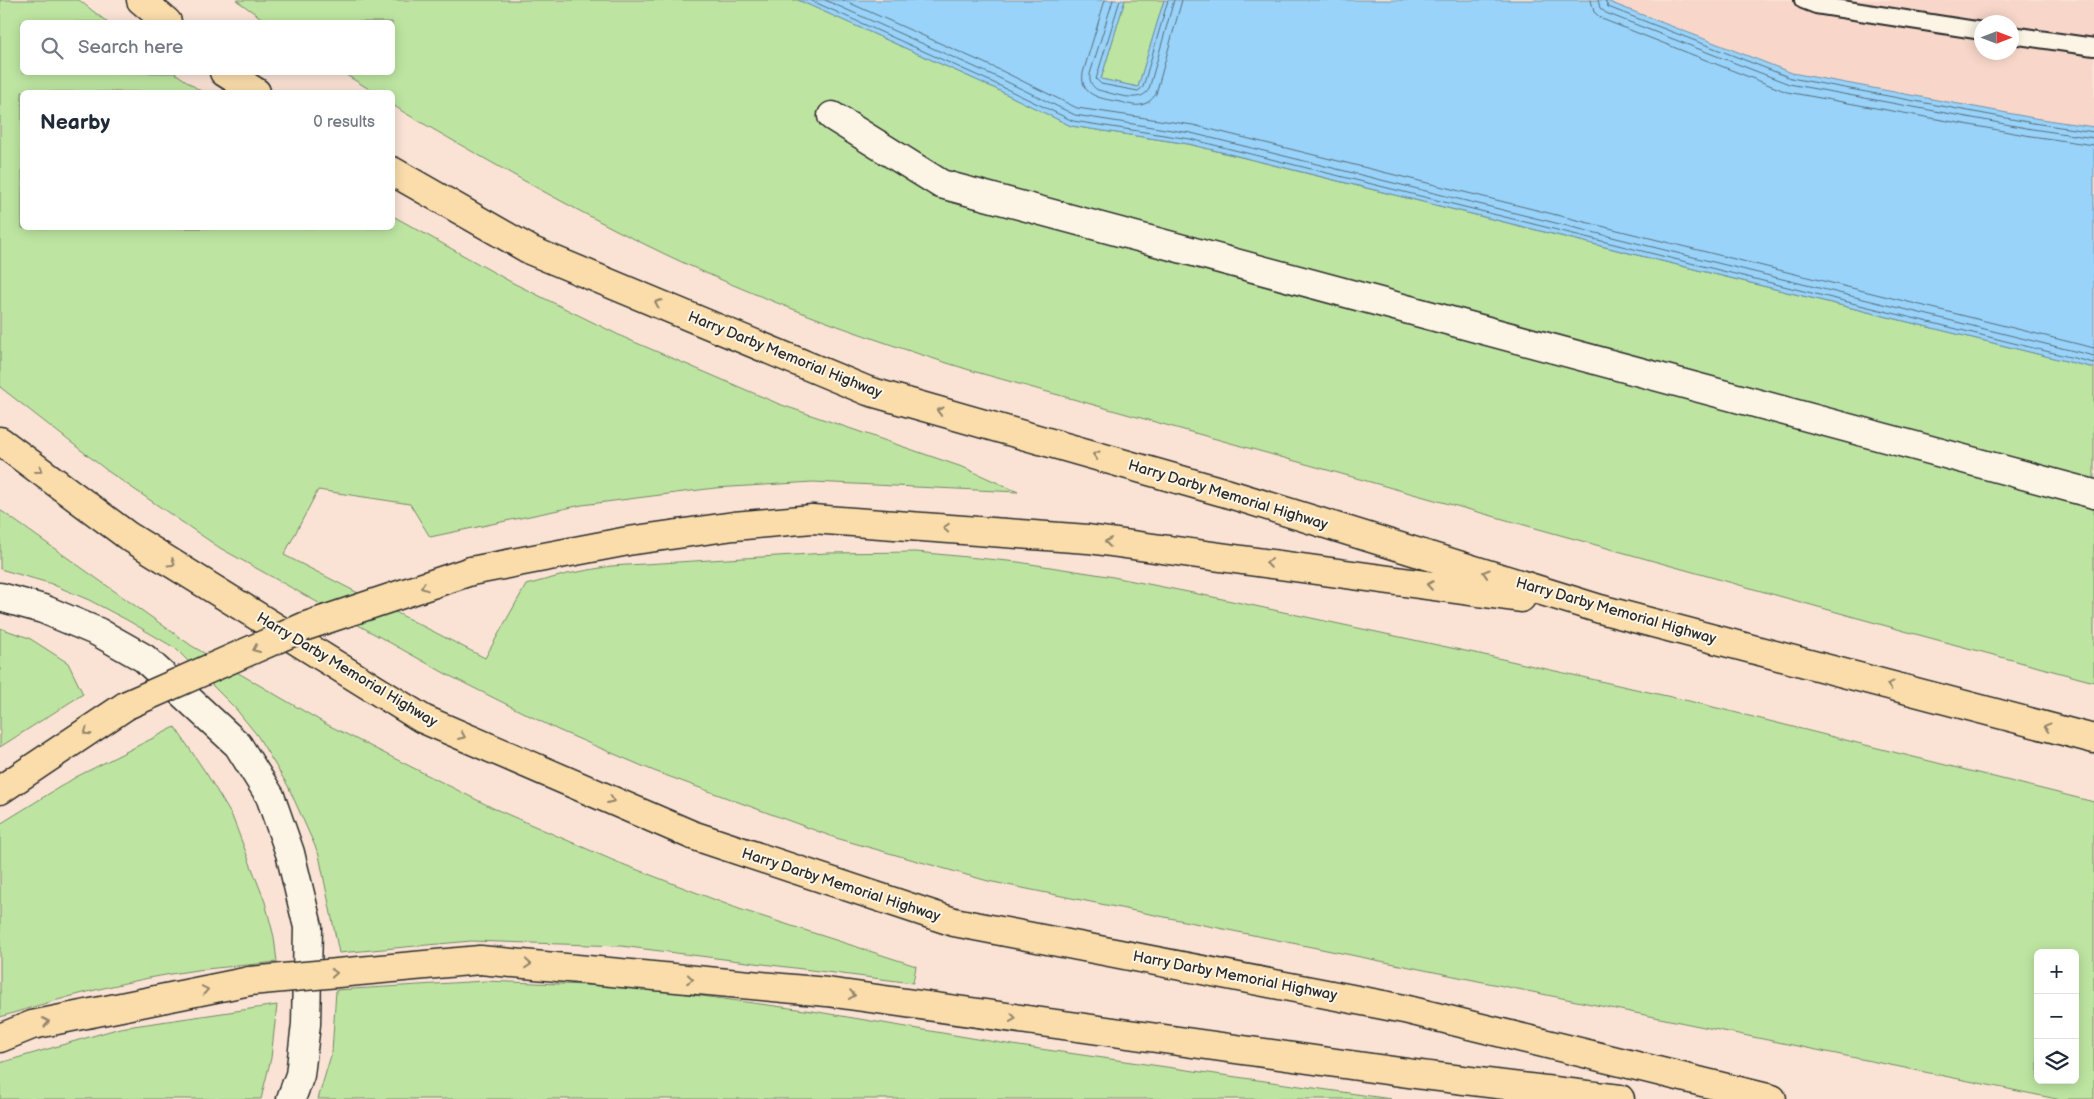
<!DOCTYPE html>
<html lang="en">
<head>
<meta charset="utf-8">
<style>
	body { margin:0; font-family:"Balsamiq Sans",sans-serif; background:#f2f2f3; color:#1f2937 }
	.controls { position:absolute; right:15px; bottom:15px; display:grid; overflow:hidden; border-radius:8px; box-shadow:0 2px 12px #0003 }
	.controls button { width:45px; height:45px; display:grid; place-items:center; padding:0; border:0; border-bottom:1px solid #e0e1e3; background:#fff; color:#1f2937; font:25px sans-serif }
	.compass { position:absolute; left:1974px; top:15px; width:45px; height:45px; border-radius:50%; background:#fff; box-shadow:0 2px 12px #0003; rotate:90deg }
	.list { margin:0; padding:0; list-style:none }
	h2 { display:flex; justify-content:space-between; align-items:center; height:65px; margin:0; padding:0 20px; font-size:21px }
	h2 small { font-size:16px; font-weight:400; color:#747a83 }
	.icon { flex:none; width:28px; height:28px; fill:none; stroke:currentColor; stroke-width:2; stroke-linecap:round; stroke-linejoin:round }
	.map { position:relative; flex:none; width:2094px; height:1099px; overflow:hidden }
	.search { position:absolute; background:#fff; box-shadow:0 2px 12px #0003; left:20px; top:20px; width:375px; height:55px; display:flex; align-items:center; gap:12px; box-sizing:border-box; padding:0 18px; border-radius:8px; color:#747a83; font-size:19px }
	.panel { position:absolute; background:#fff; box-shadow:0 2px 12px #0003; left:20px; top:90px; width:375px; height:140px; border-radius:8px }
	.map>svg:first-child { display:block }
</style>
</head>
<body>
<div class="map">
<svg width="2094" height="1099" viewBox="0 0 2094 1099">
	<rect width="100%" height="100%" fill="#fae3d5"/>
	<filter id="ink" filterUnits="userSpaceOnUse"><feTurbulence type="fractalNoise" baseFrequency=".02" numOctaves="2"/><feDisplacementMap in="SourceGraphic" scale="10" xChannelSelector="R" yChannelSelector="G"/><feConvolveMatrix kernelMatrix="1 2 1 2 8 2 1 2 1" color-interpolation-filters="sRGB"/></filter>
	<g filter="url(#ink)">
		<path fill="#f8d7ca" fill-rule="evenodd" d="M1604,0H2094V127L2034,118L1792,73ZM1982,22H2012V52H1982Z"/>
		<path fill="#bde5a1" stroke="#748866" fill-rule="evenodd" d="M0,0H79L107,22H22V72L175,73L202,92H22V228H392L393,216L511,282L625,338L779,404L965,468L1018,492L813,482L715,488L582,505L430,537L410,504L318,490L284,555L485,658L526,585L567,574L611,566L827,553L916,552L1018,562L1108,576L1213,597L1484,655L1689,701L2094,802V1099H2057L988,881L836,838L654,771L558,730L448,675L220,548L109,472L0,387ZM2038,953H2075V1080H2038Z
			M236,0H798L992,87L1071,126L1188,144L2094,368V682L1908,632L976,372C901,349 828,324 755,294C634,245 518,178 405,113L393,105L392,92H374L343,73L392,72V22H267Z
			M1125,0H1164L1138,87L1101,79Z
			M0,510L192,646L326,724L493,808L617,862L739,909L916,966L913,983L621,946L471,941L339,953L319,855L288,786L257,735L235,708L175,648L127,620L89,600L49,583L0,569Z
			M0,628L29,638L68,663L83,694L0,747Z
			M175,727L208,776L232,816L265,902L274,937L277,962C250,965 223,967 197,970C131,979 64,997 0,1017V824L76,777Z
			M485,981L635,987L812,1011L1019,1046L1391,1099H318L332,1052L336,990Z
			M277,1005L271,1058L261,1099H0V1063L120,1028Z"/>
		<path fill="#99d3f9" stroke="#6d90a7" d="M798,0H1125L1101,79L1138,87L1164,0H1604L1792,73L2034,118L2094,127V368L1189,144L1071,126L992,87Z"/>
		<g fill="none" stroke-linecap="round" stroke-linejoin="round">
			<path stroke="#576e7d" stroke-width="1" d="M810,0L994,83L1073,121L1190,139L2094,363
				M825,0L997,77L1075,115L1191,133L2094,356
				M843,0L1000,70L1077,108L1193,125L2094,348
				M1105,0L1083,73C1079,97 1104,99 1121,102C1128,104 1137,107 1144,104C1150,102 1153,98 1156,94L1182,0
				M1113,0L1090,74C1089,81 1092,87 1098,90C1112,93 1141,105 1149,89L1174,0
				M1120,0L1096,79L1101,84L1138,91L1143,87L1168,0
				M1591,0L1594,12L1602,19L1787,92L2031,136L2094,145
				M1598,0L1600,8L1606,13L1789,84L2032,129L2094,138
				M1605,0L1608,7L1791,78L2033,123L2094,132"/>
			<g stroke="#2b2b2b" stroke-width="20">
				<path id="service" d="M1803,0L1816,5L1982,31
					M2012,35L2094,47"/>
			</g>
			<g stroke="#2b2b2b" stroke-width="31">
				<path id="minor" d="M832,116L941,184L2094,494"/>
			</g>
			<g stroke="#2b2b2b" stroke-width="31">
				<path id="tertiary" d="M0,597L43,609L98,632L144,658L238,745L270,796L290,853L308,927L306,1024L300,1075L291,1099"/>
			</g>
			<g stroke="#2b2b2b" stroke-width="31">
				<path id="motorway" d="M141,0L167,22
					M224,72L256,92
					M392,171L532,251L868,391L1223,492L1600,609L2094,739
					M0,441L128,536L423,719L692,835L954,922L1404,1009L1772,1099
					M471,571L628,541L734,526L812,519L1088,539L1521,598
					M0,790L127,705
					M480,960L827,992L1422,1075L1620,1099
					M0,1038L32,1025L250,981"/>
			</g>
			<use href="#service" stroke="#fcf5e5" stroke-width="16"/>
			<use href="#minor" stroke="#fcf5e5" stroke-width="28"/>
			<use href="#tertiary" stroke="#fcf5e5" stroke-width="28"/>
			<use href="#motorway" stroke="#faddab" stroke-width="28"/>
			<g stroke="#2b2b2b" stroke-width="31" stroke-linecap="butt">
				<path id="motorway-bridge" d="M127,705L306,626L471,571
					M250,981L480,960"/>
			</g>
			<use href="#motorway-bridge" stroke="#faddab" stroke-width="28"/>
		</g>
		<defs><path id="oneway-chevron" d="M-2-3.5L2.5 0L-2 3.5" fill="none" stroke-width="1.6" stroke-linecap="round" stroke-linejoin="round" transform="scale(1.25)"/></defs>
		<g stroke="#92846b">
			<use href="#oneway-chevron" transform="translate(658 303) rotate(-157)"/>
			<use href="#oneway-chevron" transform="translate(940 411) rotate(-164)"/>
			<use href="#oneway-chevron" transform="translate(1096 455) rotate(-164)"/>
			<use href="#oneway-chevron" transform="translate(39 470) rotate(36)"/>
			<use href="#oneway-chevron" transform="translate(946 528) rotate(-176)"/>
			<use href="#oneway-chevron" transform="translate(1108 542) rotate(-172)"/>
			<use href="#oneway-chevron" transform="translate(172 563) rotate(32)"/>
			<use href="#oneway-chevron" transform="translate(1269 563) rotate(-172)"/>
			<use href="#oneway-chevron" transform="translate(1486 573) rotate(-163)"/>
			<use href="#oneway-chevron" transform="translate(1430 585) rotate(-172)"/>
			<use href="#oneway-chevron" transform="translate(424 587) rotate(161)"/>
			<use href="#oneway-chevron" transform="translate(256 649) rotate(156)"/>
			<use href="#oneway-chevron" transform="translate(1890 685) rotate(-165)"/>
			<use href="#oneway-chevron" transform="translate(2047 727) rotate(-165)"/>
			<use href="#oneway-chevron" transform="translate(87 732) rotate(146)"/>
			<use href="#oneway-chevron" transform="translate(462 736) rotate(23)"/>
			<use href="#oneway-chevron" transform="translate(611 800) rotate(23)"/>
			<use href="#oneway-chevron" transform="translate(528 964) rotate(5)"/>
			<use href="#oneway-chevron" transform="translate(334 973) rotate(-5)"/>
			<use href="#oneway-chevron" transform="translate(690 979) rotate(5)"/>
			<use href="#oneway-chevron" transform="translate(205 990) rotate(-11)"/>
			<use href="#oneway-chevron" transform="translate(852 995) rotate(8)"/>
			<use href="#oneway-chevron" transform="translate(1013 1018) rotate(8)"/>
			<use href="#oneway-chevron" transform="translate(46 1022) rotate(-11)"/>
		</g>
	</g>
	<g text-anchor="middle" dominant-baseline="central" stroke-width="4" stroke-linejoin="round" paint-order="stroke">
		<g font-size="15" fill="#2b2b2b" stroke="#fcf5e5">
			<text transform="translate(785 355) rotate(22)">Harry Darby Memorial Highway</text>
			<text transform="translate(1228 495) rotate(17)">Harry Darby Memorial Highway</text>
			<text transform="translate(1616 611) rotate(16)">Harry Darby Memorial Highway</text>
			<text transform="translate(347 670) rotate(31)">Harry Darby Memorial Highway</text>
			<text transform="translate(841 885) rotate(18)">Harry Darby Memorial Highway</text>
			<text transform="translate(1235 976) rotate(11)">Harry Darby Memorial Highway</text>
		</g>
	</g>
</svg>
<div class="controls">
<button>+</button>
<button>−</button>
<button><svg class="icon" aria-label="layers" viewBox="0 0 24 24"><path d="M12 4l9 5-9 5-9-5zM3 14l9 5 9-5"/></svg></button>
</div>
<svg class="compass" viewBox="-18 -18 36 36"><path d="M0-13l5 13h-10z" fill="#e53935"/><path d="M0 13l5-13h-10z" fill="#747a83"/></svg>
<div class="search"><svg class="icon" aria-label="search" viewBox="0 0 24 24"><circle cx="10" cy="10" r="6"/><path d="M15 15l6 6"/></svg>Search here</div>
<section class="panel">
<h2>Nearby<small>0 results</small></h2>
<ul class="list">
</ul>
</section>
</div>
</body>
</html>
